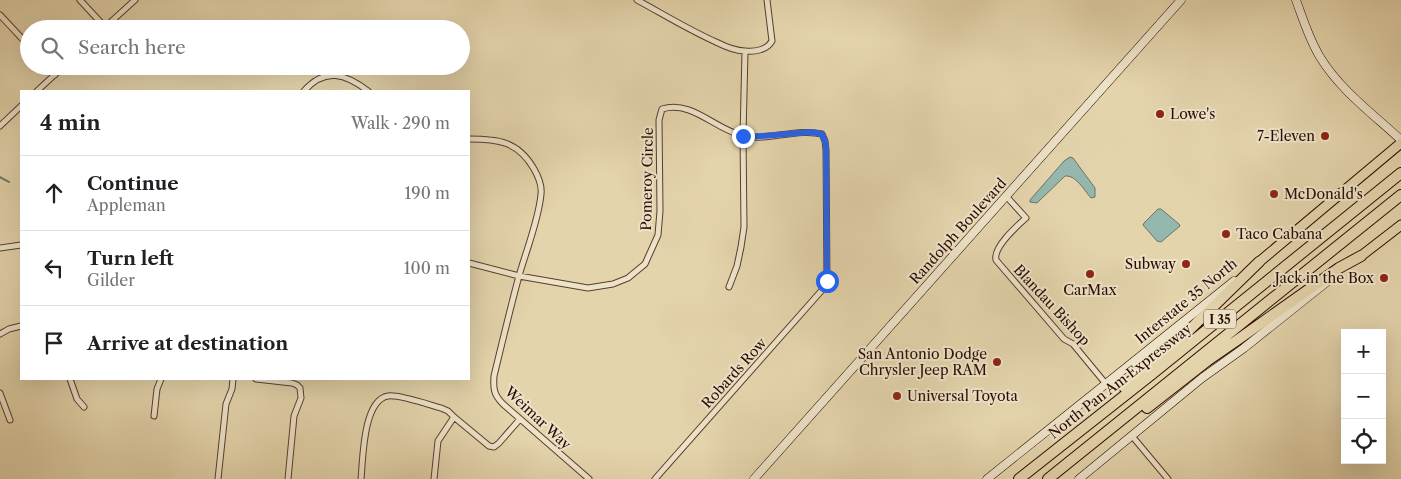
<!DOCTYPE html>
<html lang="en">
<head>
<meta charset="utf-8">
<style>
	body { margin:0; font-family:"Libre Caslon Text",serif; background:#f6f6f6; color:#202124 }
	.controls { position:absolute; right:15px; bottom:15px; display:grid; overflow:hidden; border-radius:0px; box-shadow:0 5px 20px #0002 }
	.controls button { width:45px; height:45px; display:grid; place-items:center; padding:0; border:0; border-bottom:1px solid #e0e0e0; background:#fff; color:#202124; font:25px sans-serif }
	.stop { position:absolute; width:15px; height:15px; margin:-11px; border:4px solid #2563eb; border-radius:50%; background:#fff }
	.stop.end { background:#2563eb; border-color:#fff; box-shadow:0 1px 5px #0008 }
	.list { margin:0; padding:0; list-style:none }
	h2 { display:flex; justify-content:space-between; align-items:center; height:65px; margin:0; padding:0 20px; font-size:21px }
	h2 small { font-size:16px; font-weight:400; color:#757577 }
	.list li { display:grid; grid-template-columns:32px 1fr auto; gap:15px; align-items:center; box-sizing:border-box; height:75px; padding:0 20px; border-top:1px solid #e0e0e0 }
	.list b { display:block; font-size:19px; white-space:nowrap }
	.list p { margin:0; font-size:16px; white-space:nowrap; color:#757577 }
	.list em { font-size:16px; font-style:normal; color:#757577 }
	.icon { flex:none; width:28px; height:28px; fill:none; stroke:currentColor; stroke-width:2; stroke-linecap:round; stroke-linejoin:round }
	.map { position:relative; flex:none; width:1401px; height:479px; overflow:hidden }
	.search { position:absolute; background:#fff; box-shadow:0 5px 20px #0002; left:20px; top:20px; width:450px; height:55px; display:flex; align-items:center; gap:12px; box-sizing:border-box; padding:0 18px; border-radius:28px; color:#757577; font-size:19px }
	.panel { position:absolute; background:#fff; box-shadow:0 5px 20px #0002; left:20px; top:90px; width:450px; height:290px; border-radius:0px }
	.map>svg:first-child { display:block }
</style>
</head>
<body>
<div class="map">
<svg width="1401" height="479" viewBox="0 0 1401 479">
	<rect width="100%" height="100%" fill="#e4d4ac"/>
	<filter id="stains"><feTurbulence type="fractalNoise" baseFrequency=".004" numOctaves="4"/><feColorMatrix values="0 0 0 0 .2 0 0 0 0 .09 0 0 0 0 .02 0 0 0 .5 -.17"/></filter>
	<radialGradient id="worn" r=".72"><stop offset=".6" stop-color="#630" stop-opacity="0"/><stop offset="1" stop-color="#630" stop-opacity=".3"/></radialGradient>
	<path fill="#95b8ae" stroke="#6b7369" d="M1070,157L1073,158L1095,188V197L1091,198C1084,190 1076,175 1065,176L1037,203L1030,202V200L1064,161Z
		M1158,209H1161L1179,224L1180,226L1161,242L1157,241L1143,225L1144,223Z"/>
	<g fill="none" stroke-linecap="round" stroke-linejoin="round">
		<path stroke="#6b7369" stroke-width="2" d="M0,177L9,182"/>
		<g stroke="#593d2c" stroke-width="7">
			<path id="street" d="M80,0L105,27
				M637,0C663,14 689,30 716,42C724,46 735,51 745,51C755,52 767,50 772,41L767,0
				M0,15L29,46
				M103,29L135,0
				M47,66L55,75
				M37,91L64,66
				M304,91C325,67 346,74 368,91
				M0,126L21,106
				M469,139C498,139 518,141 534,169C538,176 542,186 541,194C539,219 526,251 519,276C510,309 502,343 494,376C493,389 494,395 503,404L589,479
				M1006,196L1026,218C1017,226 993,247 996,260L1064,339L1073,344L1106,384
				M0,248L21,245
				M469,263L519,276L588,288L613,284L628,278L634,273L645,264L658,235L660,211L659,120L662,109C693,100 715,130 744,136C768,141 798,128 822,134L825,141L826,150L827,281L823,289L655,479
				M729,287L737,266L741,247L744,227L743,136L745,51
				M0,334L9,329L21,326
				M70,379L77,399L84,407
				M256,379L292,383L297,385L300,388L301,398L294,416L288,479
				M0,393L10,420
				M154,416L157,389L161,379
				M1132,436L1168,479
				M218,479L226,404L232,389L233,379
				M361,479C363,459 363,400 388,396C398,394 430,405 441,408L448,411L454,417L489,446L494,447L499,443L520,419
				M434,479L438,441L454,417"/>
		</g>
		<g stroke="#2b0b01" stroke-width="9">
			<path id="secondary" d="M1296,0C1303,19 1309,39 1320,57C1340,90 1373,114 1401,140
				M754,479L1181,0
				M987,479L1234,281
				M1079,479L1202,378L1244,348L1328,281"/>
		</g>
		<g stroke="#2b0b01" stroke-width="11">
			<path id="primary" d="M1361,256L1401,225
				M1259,262L1401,143"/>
		</g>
		<g stroke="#2b0b01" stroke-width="12">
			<path id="highway" d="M1124,387L1176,343L1259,262
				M1147,408L1207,361L1236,341L1339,268L1361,256
				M1019,479L1152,374L1401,173
				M1048,479L1401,195"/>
		</g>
		<use href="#street" stroke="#ede3c9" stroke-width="5"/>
		<use href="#secondary" stroke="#ede3c9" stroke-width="8"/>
		<use href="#primary" stroke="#e4d4ac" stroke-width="9"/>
		<use href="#highway" stroke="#e4d4ac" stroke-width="10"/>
	</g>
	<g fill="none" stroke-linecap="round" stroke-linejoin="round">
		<path stroke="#2563eb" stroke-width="6" d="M743,136L750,137L811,132L822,134L826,145L827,281"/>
	</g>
	<g fill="#8f2418" stroke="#ede3c9" stroke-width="2">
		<circle cx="1160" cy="114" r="5"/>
		<circle cx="1325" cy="136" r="5"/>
		<circle cx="1274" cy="194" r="5"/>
		<circle cx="1226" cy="234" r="5"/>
		<circle cx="1186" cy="264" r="5"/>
		<circle cx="1090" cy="274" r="5"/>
		<circle cx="1384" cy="278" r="5"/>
		<circle cx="997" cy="362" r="5"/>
		<circle cx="897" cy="396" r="5"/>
	</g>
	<g text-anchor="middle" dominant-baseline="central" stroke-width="4" stroke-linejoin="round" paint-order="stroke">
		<rect fill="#ede3c9" stroke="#654c3d" stroke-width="1" x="1204" y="309.5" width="32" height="19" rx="4"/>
		<g font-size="12" font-weight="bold" fill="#2b0b01">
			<text x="1220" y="319">I 35</text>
		</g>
		<g font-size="14" fill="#2b0b01" stroke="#ede3c9" text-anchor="start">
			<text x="1170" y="114">Lowe's</text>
			<text x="1315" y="136" text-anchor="end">7-Eleven</text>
			<text x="1284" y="194">McDonald's</text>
			<text x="1236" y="234">Taco Cabana</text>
			<text x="1176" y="264" text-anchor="end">Subway</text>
			<text x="1374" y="278" text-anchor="end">Jack in the Box</text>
			<text x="1090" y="290" text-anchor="middle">CarMax</text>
			<text x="987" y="354" text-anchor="end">San Antonio Dodge<tspan x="987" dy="16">Chrysler Jeep RAM</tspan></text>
			<text x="907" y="396">Universal Toyota</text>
		</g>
		<g font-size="14" fill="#2b0b01" stroke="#ede3c9">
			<text transform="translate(647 179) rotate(-89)">Pomeroy Circle</text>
			<text transform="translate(958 231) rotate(-48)">Randolph Boulevard</text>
			<text transform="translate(1186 301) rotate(-39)">Interstate 35 North</text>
			<text transform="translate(1052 305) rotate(47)">Blandau Bishop</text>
			<text transform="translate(734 373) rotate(-48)">Robards Row</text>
			<text transform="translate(1120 381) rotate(-38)">North Pan Am Expressway</text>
			<text transform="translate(538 418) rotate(43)">Weimar Way</text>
		</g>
	</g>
	<rect width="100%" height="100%" filter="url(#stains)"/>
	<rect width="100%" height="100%" fill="url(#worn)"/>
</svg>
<div class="controls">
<button>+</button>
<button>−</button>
<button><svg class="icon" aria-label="locate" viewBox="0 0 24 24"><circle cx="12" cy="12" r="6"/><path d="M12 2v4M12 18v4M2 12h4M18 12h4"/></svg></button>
</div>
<div class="stop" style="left:827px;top:281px"></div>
<div class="stop end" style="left:743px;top:136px"></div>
<div class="search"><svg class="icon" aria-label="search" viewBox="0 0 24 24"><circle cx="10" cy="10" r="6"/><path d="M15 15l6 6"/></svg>Search here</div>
<section class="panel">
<h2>4 min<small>Walk · 290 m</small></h2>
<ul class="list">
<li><svg class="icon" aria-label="ahead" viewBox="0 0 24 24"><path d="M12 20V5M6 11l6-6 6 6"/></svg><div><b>Continue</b><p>Appleman</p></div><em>190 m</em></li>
<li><svg class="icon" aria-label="left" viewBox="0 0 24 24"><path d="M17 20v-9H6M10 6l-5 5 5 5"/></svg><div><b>Turn left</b><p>Gilder</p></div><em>100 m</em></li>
<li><svg class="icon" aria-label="arrive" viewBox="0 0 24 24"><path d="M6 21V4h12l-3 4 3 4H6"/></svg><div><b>Arrive at destination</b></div></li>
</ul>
</section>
</div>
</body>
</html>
